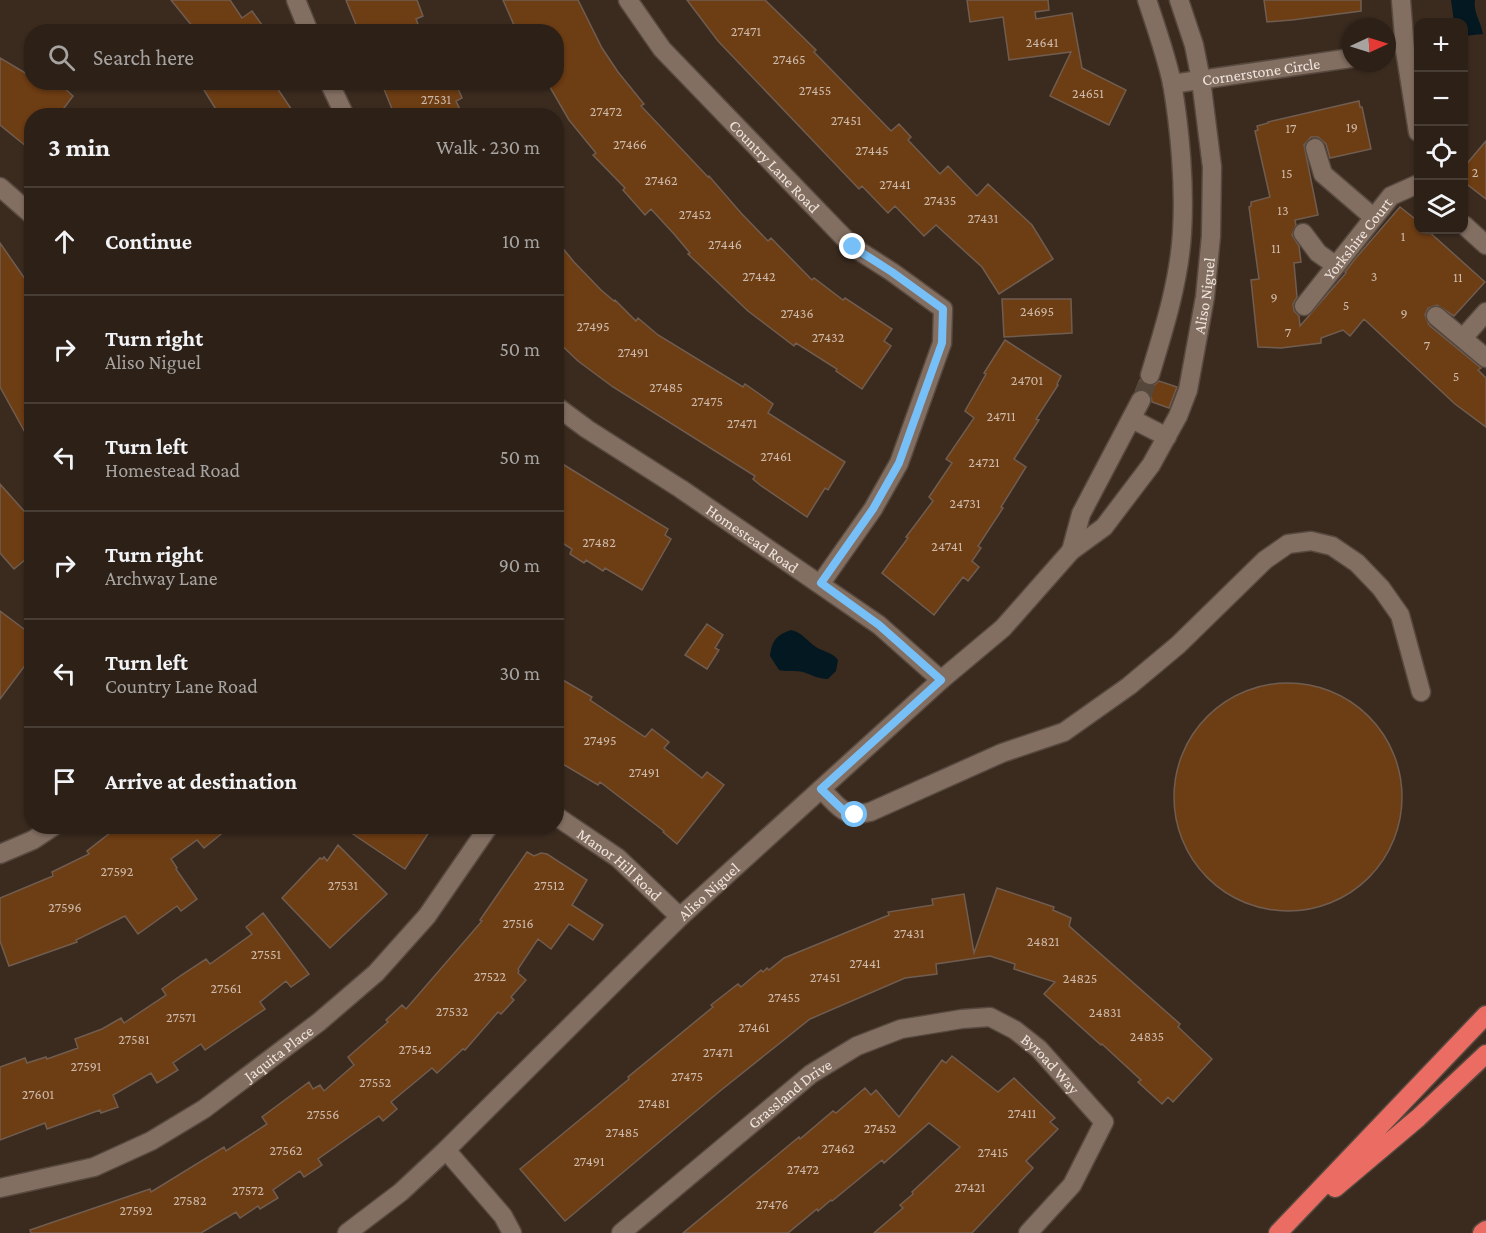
<!DOCTYPE html>
<html lang="en">
<head>
<meta charset="utf-8">
<style>
	body { margin:0; font-family:"Crimson Pro",serif; background:#342820; color:#f1f3f6 }
	.controls { position:absolute; right:18px; top:18px; display:grid; overflow:hidden; border-radius:12px; box-shadow:0 2px 4px #0004 }
	.controls button { width:54px; height:54px; display:grid; place-items:center; padding:0; border:0; border-bottom:2px solid #483e36; background:#2c2017; color:#f1f3f6; font:30px sans-serif }
	.compass { position:absolute; left:1342px; top:18px; width:54px; height:54px; border-radius:50%; background:#2c2017; box-shadow:0 2px 4px #0004; rotate:86deg }
	.stop { position:absolute; width:18px; height:18px; margin:-14px; border:4px solid #77c0f7; border-radius:50%; background:#fff }
	.stop.end { background:#77c0f7; border-color:#fff; box-shadow:0 2px 6px #0008 }
	.list { margin:0; padding:0; list-style:none }
	h2 { display:flex; justify-content:space-between; align-items:center; height:78px; margin:0; padding:0 24px; font-size:26px }
	h2 small { font-size:20px; font-weight:400; color:#a6a3a1 }
	.list li { display:grid; grid-template-columns:39px 1fr auto; gap:18px; align-items:center; box-sizing:border-box; height:108px; padding:0 24px; border-top:2px solid #483e36 }
	.list b { display:block; font-size:22px; white-space:nowrap }
	.list p { margin:0; font-size:20px; white-space:nowrap; color:#a6a3a1 }
	.list em { font-size:20px; font-style:normal; color:#a6a3a1 }
	.icon { flex:none; width:33px; height:33px; fill:none; stroke:currentColor; stroke-width:2; stroke-linecap:round; stroke-linejoin:round }
	.map { position:relative; flex:none; width:1486px; height:1233px; overflow:hidden }
	.search { position:absolute; background:#2c2017; box-shadow:0 2px 4px #0004; left:24px; top:24px; width:540px; height:66px; display:flex; align-items:center; gap:15px; box-sizing:border-box; padding:0 21px; border-radius:24px; color:#a6a3a1; font-size:22px }
	.panel { position:absolute; background:#2c2017; box-shadow:0 2px 4px #0004; left:24px; top:108px; width:540px; height:726px; border-radius:24px }
	.map>svg:first-child { display:block }
</style>
</head>
<body>
<div class="map">
<svg width="1486" height="1233" viewBox="0 0 1486 1233">
	<rect width="100%" height="100%" fill="#3b2b1f"/>
	<path fill="#041822" d="M1451,0H1475C1473,12 1481,22 1483,34L1464,36V22H1454Z
		M791,630C803,633 807,641 816,647C824,652 832,652 838,660L836,671L828,679C818,679 812,675 803,672C796,670 787,672 779,670L770,656C772,641 776,635 791,630Z"/>
	<path fill="#6d3d14" stroke="#705d50" stroke-width="1.5" d="M171,0H230L242,18L252,11L267,32H197Z
		M346,0H417L423,16L416,19L421,32H359Z
		M503,0H578L602,48L618,72L644,104L641,106L708,177L709,176L741,213L768,241L771,238L812,280L814,278L843,300L845,298L892,329L884,341L891,346L862,389L836,371L837,369L796,343L794,346L748,311L688,254L690,253L674,234L651,209L645,215L623,190L625,188L593,155L596,153L569,120L547,82H556V32H517Z
		M687,0H765L816,50L814,52L891,131L899,124L911,137L908,140L940,174L948,166L977,196L988,184L1032,225L1053,259L999,294L982,267L936,225L924,236L895,206L888,213L862,186L859,189L718,41Z
		M967,0H1048L1049,10L1035,12L1036,19L1072,13L1082,68L1126,90L1109,125L1050,96L1071,52L1009,60L1003,17L970,22Z
		M1264,0H1361V11L1292,20L1267,22Z
		M0,58L32,77V82H58L73,96L58,116H32V151L0,125Z
		M199,82H273L296,116H220Z
		M381,82H455L462,98L456,101L463,116H395Z
		M1359,101L1360,107H1362L1371,149L1330,158L1326,144L1318,137H1311L1304,145L1318,215L1295,220L1296,225L1292,235L1299,246L1301,262L1294,263L1297,297L1293,304L1294,311L1299,316L1300,326L1346,273L1345,272L1355,259L1400,207L1419,222V230H1427L1485,282L1454,316L1437,305L1428,308L1425,315L1429,325L1481,368L1478,370L1486,378V427L1455,404L1364,319L1350,336L1343,330L1321,338V343L1281,348L1258,347L1251,280L1259,279L1249,207L1251,206V202L1270,197L1255,131L1258,130L1257,126L1268,123V122Z
		M1486,141V199L1464,182V167Z
		M556,240L574,262L601,290L614,301L615,300L636,321L638,318L658,335L743,387L745,384L758,393L773,404L768,413L845,462L828,490L825,488L807,517L760,485L753,479L755,476L613,387L578,361L556,340Z
		M0,243L32,289V445L0,387Z
		M1002,299H1071L1072,333L1004,337Z
		M1005,340L1061,376L1057,384L1058,385L1036,419L1039,420L1014,459L1026,467L1001,507L1003,508L978,546L981,548L972,561L979,567L968,581L963,577L934,615L882,573L908,538L906,537L933,501L929,497L952,463L946,459L974,418L965,411L986,374L984,373Z
		M1140,380L1147,386H1153L1159,381L1177,387L1169,408L1152,402L1151,395L1147,390H1136Z
		M556,460L668,529L665,535L671,539L642,590L605,568L603,571L586,560L584,563L570,554L572,549L556,539V496L563,486L556,482Z
		M0,484L32,520V554L14,569L0,553Z
		M0,611L32,635V656L0,699Z
		M707,624L723,635L715,648L719,650L707,669L685,655Z
		M556,676L592,697L590,700L645,737L652,729L669,742L664,748L702,778L707,772L724,785L677,844L663,832L664,831L600,782L598,785L556,760Z
		M1174 797a114 114 0 1 1 228 0a114 114 0 1 1-228 0Z
		M119,826H231L204,848L197,840L171,859L177,868L176,869L197,899L181,911L177,906L138,934L125,916L76,940L77,942L9,966L0,941V898L53,876L52,872L89,854L87,851Z
		M341,826H433L405,869Z
		M338,845L387,894L330,948L282,898L320,858L322,859L324,857L327,861Z
		M527,852L534,856L541,853L547,854L587,880L572,905L603,925L593,940L569,924L551,949L538,939L518,969L519,971L518,973L526,980L511,997L514,1000L501,1014L498,1012L465,1050L463,1049L437,1073L432,1068L391,1102L397,1109L383,1121L379,1116L318,1159L322,1165L304,1177L300,1171L273,1190L278,1198L260,1209L258,1206L240,1218L236,1212L201,1233H31L30,1230L150,1189L151,1192L224,1147L226,1151L267,1124L262,1117L309,1082L313,1089L320,1085L324,1091L354,1065L348,1057L388,1022L386,1020L402,1005L406,1009L482,921L480,920Z
		M997,888L1054,907L1053,910L1071,918L1069,926L1180,1024L1178,1027L1212,1059L1173,1102L1168,1097L1162,1104L1138,1082L1141,1080L1102,1044L1101,1045L1044,994L1055,982L1014,969L1015,964L990,956L936,964L937,974L905,978L810,1019L720,1091L565,1221L520,1169L629,1079L628,1077L713,1007L711,1005L738,984L741,987L761,970L763,972L767,968L769,970L784,958L889,915L888,912L933,905L932,899L964,894L974,953Z
		M263,913L309,974L291,987L286,981L260,1002L265,1009L205,1050L201,1044L173,1063L178,1070L157,1083L151,1073L113,1095L118,1107L101,1113L100,1110L47,1129L45,1123L0,1140V1067L25,1058L27,1063L46,1057L47,1059L78,1048L75,1039L102,1029L121,1018L124,1023L166,995L162,989L180,976L206,959L210,964L252,934L246,927Z
		M952,1056L998,1092L1014,1078L1055,1118L1050,1122L1058,1129L1026,1161L1033,1168L972,1233H874L903,1208L900,1205L913,1194L912,1192L960,1147L929,1123L884,1163L882,1160L832,1201L831,1200L818,1211L817,1209L788,1233H683L799,1137L800,1139L833,1111L836,1113L865,1088L871,1095L876,1090L899,1117L942,1060L946,1063Z"/>
	<g fill="none" stroke-linecap="round" stroke-linejoin="round">
		<path stroke="#56473b" stroke-width="18" stroke-dasharray="18 9" stroke-linecap="butt" d="M1141,400L1150,375"/>
		<g stroke="#57493f" stroke-width="21">
			<g id="minor">
				<path d="M296,0L309,32"/>
				<path id="s1" d="M628,0L662,49L853,247L892,272L943,309L942,343L899,463L873,509L821,583"/>
				<path d="M1147,0C1156,27 1166,55 1172,83C1180,129 1185,186 1182,233C1179,282 1164,329 1150,375"/>
				<path d="M1401,0L1405,50L1418,132"/>
				<path d="M329,82L345,116"/>
				<path id="s2" d="M1172,84L1351,58"/>
				<path d="M1315,148L1323,174L1373,217"/>
				<path d="M0,187L32,215"/>
				<path d="M1464,225L1486,245"/>
				<path d="M1303,233L1318,253L1335,265"/>
				<path id="s3" d="M1304,306L1391,196L1418,184"/>
				<path d="M1436,316L1486,358"/>
				<path d="M1463,338L1486,312"/>
				<path id="s4" d="M556,406L587,429L681,489L879,625L941,680"/>
				<path d="M1132,419L1167,437"/>
				<path d="M1071,551L1081,514L1141,400"/>
				<path d="M821,789C840,807 842,818 870,812L1002,753L1064,732L1129,686L1178,645L1265,560L1288,544L1311,541L1332,546L1357,563L1381,588L1400,615L1421,692"/>
				<path id="s5" d="M556,816L618,858L680,917"/>
				<path d="M0,854L33,840L54,826"/>
				<path d="M446,1150L503,1216L512,1233"/>
				<path id="s6" d="M0,1188L94,1167L151,1141L204,1109L319,1022L376,973L427,916L489,826"/>
				<path id="s7" d="M347,1233L401,1192L446,1150L680,917L941,680L1003,628L1071,551L1104,527L1151,465L1178,416L1188,390L1205,297L1211,236L1212,167L1201,80L1194,45L1179,0"/>
				<path id="s8" d="M621,1233L811,1074L857,1046L901,1029L962,1019L990,1017L1015,1030L1039,1049L1104,1122L1072,1185L1028,1233"/>
			</g>
		</g>
		<g stroke="#57493f" stroke-width="21">
			<path id="highway" d="M1335,1188L1418,1118L1486,1054
				M1278,1233L1486,1015
				M1482,1233L1486,1230"/>
		</g>
		<use href="#minor" stroke="#836f62" stroke-width="18"/>
		<use href="#highway" stroke="#ea6c63" stroke-width="18"/>
	</g>
	<g fill="none" stroke-linecap="round" stroke-linejoin="round">
		<path stroke="#77c0f7" stroke-width="8" d="M853,247L892,272L943,309L942,343L899,463L873,509L821,583L879,625L941,680L821,789L845,812L855,815"/>
	</g>
	<g text-anchor="middle" dominant-baseline="central" stroke-width="4.5" stroke-linejoin="round" paint-order="stroke">
		<g font-size="14" fill="#cebaaa">
			<text x="746" y="31">27471</text>
			<text x="1042" y="42">24641</text>
			<text x="789" y="59">27465</text>
			<text x="815" y="90">27455</text>
			<text x="1088" y="93">24651</text>
			<text x="436" y="99">27531</text>
			<text x="606" y="111">27472</text>
			<text x="846" y="120">27451</text>
			<text x="1352" y="127">19</text>
			<text x="1291" y="128">17</text>
			<text x="630" y="144">27466</text>
			<text x="872" y="150">27445</text>
			<text x="1475" y="172">2</text>
			<text x="1287" y="173">15</text>
			<text x="661" y="180">27462</text>
			<text x="895" y="184">27441</text>
			<text x="940" y="200">27435</text>
			<text x="1283" y="210">13</text>
			<text x="695" y="214">27452</text>
			<text x="983" y="218">27431</text>
			<text x="1403" y="236">1</text>
			<text x="725" y="244">27446</text>
			<text x="1276" y="248">11</text>
			<text x="759" y="276">27442</text>
			<text x="1374" y="276">3</text>
			<text x="1458" y="277">11</text>
			<text x="1274" y="297">9</text>
			<text x="1346" y="305">5</text>
			<text x="1037" y="311">24695</text>
			<text x="797" y="313">27436</text>
			<text x="1404" y="313">9</text>
			<text x="593" y="326">27495</text>
			<text x="1288" y="332">7</text>
			<text x="828" y="337">27432</text>
			<text x="1427" y="345">7</text>
			<text x="633" y="352">27491</text>
			<text x="1456" y="376">5</text>
			<text x="1027" y="380">24701</text>
			<text x="666" y="387">27485</text>
			<text x="707" y="401">27475</text>
			<text x="1001" y="416">24711</text>
			<text x="742" y="423">27471</text>
			<text x="776" y="456">27461</text>
			<text x="984" y="462">24721</text>
			<text x="965" y="503">24731</text>
			<text x="599" y="542">27482</text>
			<text x="947" y="546">24741</text>
			<text x="600" y="740">27495</text>
			<text x="644" y="772">27491</text>
			<text x="117" y="871">27592</text>
			<text x="343" y="885">27531</text>
			<text x="549" y="885">27512</text>
			<text x="65" y="907">27596</text>
			<text x="518" y="923">27516</text>
			<text x="909" y="933">27431</text>
			<text x="1043" y="941">24821</text>
			<text x="266" y="954">27551</text>
			<text x="865" y="963">27441</text>
			<text x="490" y="976">27522</text>
			<text x="825" y="977">27451</text>
			<text x="1080" y="978">24825</text>
			<text x="226" y="988">27561</text>
			<text x="784" y="997">27455</text>
			<text x="452" y="1011">27532</text>
			<text x="1105" y="1012">24831</text>
			<text x="181" y="1017">27571</text>
			<text x="754" y="1027">27461</text>
			<text x="1147" y="1036">24835</text>
			<text x="134" y="1039">27581</text>
			<text x="415" y="1049">27542</text>
			<text x="718" y="1052">27471</text>
			<text x="86" y="1066">27591</text>
			<text x="687" y="1076">27475</text>
			<text x="375" y="1082">27552</text>
			<text x="38" y="1094">27601</text>
			<text x="654" y="1103">27481</text>
			<text x="1022" y="1113">27411</text>
			<text x="323" y="1114">27556</text>
			<text x="880" y="1128">27452</text>
			<text x="622" y="1132">27485</text>
			<text x="838" y="1148">27462</text>
			<text x="286" y="1150">27562</text>
			<text x="993" y="1152">27415</text>
			<text x="589" y="1161">27491</text>
			<text x="803" y="1169">27472</text>
			<text x="970" y="1187">27421</text>
			<text x="248" y="1190">27572</text>
			<text x="190" y="1200">27582</text>
			<text x="772" y="1204">27476</text>
			<text x="136" y="1210">27592</text>
		</g>
		<g font-size="16" fill="#efe4dc" stroke="#1d1510">
			<text stroke="none"><textPath href="#s2" startOffset="90">Cornerstone Circle</textPath></text>
			<text stroke="none"><textPath href="#s1" startOffset="222">Country Lane Road</textPath></text>
			<text stroke="none"><textPath href="#s3" startOffset="86">Yorkshire Court</textPath></text>
			<text stroke="none"><textPath href="#s7" startOffset="1294">Aliso Niguel</textPath></text>
			<text stroke="none"><textPath href="#s4" startOffset="237">Homestead Road</textPath></text>
			<text stroke="none"><textPath href="#s5" startOffset="80">Manor Hill Road</textPath></text>
			<text stroke="none"><textPath href="#s7" startOffset="498">Aliso Niguel</textPath></text>
			<text stroke="none"><textPath href="#s6" startOffset="314">Jaquita Place</textPath></text>
			<text stroke="none"><textPath href="#s8" startOffset="516">Byroad Way</textPath></text>
			<text stroke="none"><textPath href="#s8" startOffset="219">Grassland Drive</textPath></text>
		</g>
	</g>
</svg>
<div class="controls">
<button>+</button>
<button>−</button>
<button><svg class="icon" aria-label="locate" viewBox="0 0 24 24"><circle cx="12" cy="12" r="6"/><path d="M12 2v4M12 18v4M2 12h4M18 12h4"/></svg></button>
<button><svg class="icon" aria-label="layers" viewBox="0 0 24 24"><path d="M12 4l9 5-9 5-9-5zM3 14l9 5 9-5"/></svg></button>
</div>
<svg class="compass" viewBox="-18 -18 36 36"><path d="M0-13l5 13h-10z" fill="#e53935"/><path d="M0 13l5-13h-10z" fill="#a6a3a1"/></svg>
<div class="stop" style="left:855px;top:815px"></div>
<div class="stop end" style="left:853px;top:247px"></div>
<div class="search"><svg class="icon" aria-label="search" viewBox="0 0 24 24"><circle cx="10" cy="10" r="6"/><path d="M15 15l6 6"/></svg>Search here</div>
<section class="panel">
<h2>3 min<small>Walk · 230 m</small></h2>
<ul class="list">
<li><svg class="icon" aria-label="ahead" viewBox="0 0 24 24"><path d="M12 20V5M6 11l6-6 6 6"/></svg><div><b>Continue</b></div><em>10 m</em></li>
<li><svg class="icon" aria-label="right" viewBox="0 0 24 24"><path d="M7 20v-9h11M14 6l5 5-5 5"/></svg><div><b>Turn right</b><p>Aliso Niguel</p></div><em>50 m</em></li>
<li><svg class="icon" aria-label="left" viewBox="0 0 24 24"><path d="M17 20v-9H6M10 6l-5 5 5 5"/></svg><div><b>Turn left</b><p>Homestead Road</p></div><em>50 m</em></li>
<li><svg class="icon" aria-label="right" viewBox="0 0 24 24"><path d="M7 20v-9h11M14 6l5 5-5 5"/></svg><div><b>Turn right</b><p>Archway Lane</p></div><em>90 m</em></li>
<li><svg class="icon" aria-label="left" viewBox="0 0 24 24"><path d="M17 20v-9H6M10 6l-5 5 5 5"/></svg><div><b>Turn left</b><p>Country Lane Road</p></div><em>30 m</em></li>
<li><svg class="icon" aria-label="arrive" viewBox="0 0 24 24"><path d="M6 21V4h12l-3 4 3 4H6"/></svg><div><b>Arrive at destination</b></div></li>
</ul>
</section>
</div>
</body>
</html>
